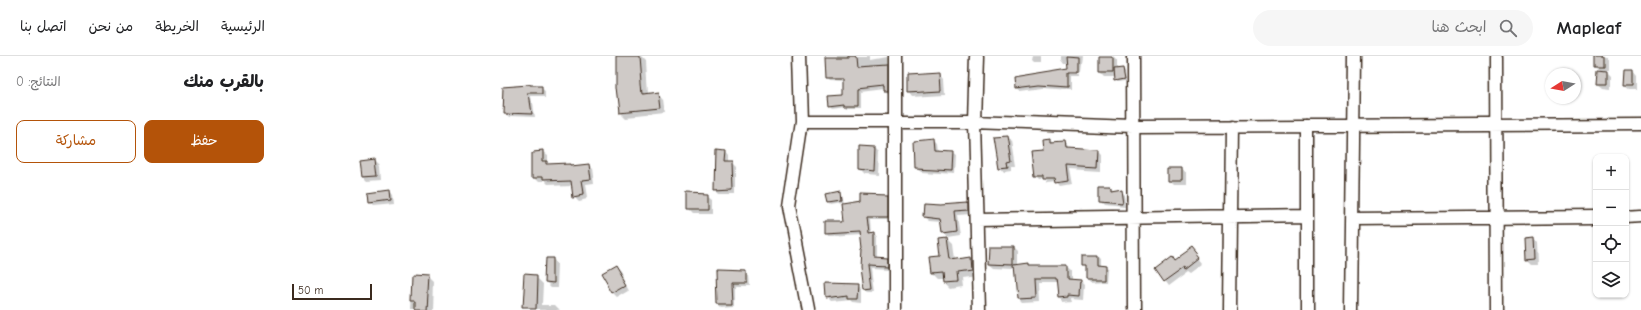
<!DOCTYPE html>
<html lang="ar">
<head>
<meta charset="utf-8">
<style>
	body { margin:0; font-family:"Comic Neue","Playpen Sans Arabic",sans-serif; background:#f6f6f6; color:#202124; direction:rtl }
	.controls { position:absolute; right:12px; bottom:12px; display:grid; overflow:hidden; border-radius:8px; box-shadow:0 1px 3px #0004 }
	.controls button { width:36px; height:36px; display:grid; place-items:center; padding:0; border:0; border-bottom:1px solid #e0e0e0; background:#fff; color:#202124; font:20px sans-serif }
	.compass { position:absolute; left:1265px; top:12px; width:36px; height:36px; border-radius:50%; background:#fff; box-shadow:0 1px 3px #0004; rotate:259deg }
	.scale { position:absolute; left:12px; bottom:10px; width:80px; box-sizing:border-box; padding-left:4px; border:2px solid #3b2a1e; border-top:0; font-size:11px; line-height:14px; white-space:nowrap; color:#3b2a1e; -webkit-text-stroke:3px #fff; paint-order:stroke }
	.list { margin:0; padding:0; list-style:none }
	h2 { display:flex; justify-content:space-between; align-items:center; height:52px; margin:0; padding:0 16px; font-size:17px }
	h2 small { font-size:13px; font-weight:400; color:#757577 }
	.actions { display:flex; gap:8px; padding:12px 16px }
	.actions a { flex:1; padding:9px 0; border:1px solid #b45309; border-radius:8px; text-align:center; font-size:14px; color:#b45309 }
	.actions .main { background:#b45309; color:#fff }
	.icon { flex:none; width:22px; height:22px; fill:none; stroke:currentColor; stroke-width:2; stroke-linecap:round; stroke-linejoin:round }
	.map { position:relative; flex:none; width:1361px; height:254px; overflow:hidden; direction:ltr }
	header { display:flex; align-items:center; gap:24px; box-sizing:border-box; height:56px; padding:0 20px; background:#fff; border-bottom:1px solid #e0e0e0 }
	header strong { font-size:19px }
	nav { display:flex; gap:22px; margin-inline-start:auto; font-size:14px }
	.search { width:280px; height:36px; background:#f6f6f6; display:flex; align-items:center; gap:10px; box-sizing:border-box; padding:0 14px; border-radius:22px; color:#757577; font-size:15px }
	main { display:flex }
	aside { flex:1; background:#fff }
	.map>svg:first-child { display:block }
</style>
</head>
<body>
<header>
<strong>Mapleaf</strong>
<div class="search"><svg class="icon" aria-label="search" viewBox="0 0 24 24"><circle cx="10" cy="10" r="6"/><path d="M15 15l6 6"/></svg>ابحث هنا</div>
<nav><a>الرئيسية</a><a>الخريطة</a><a>من نحن</a><a>اتصل بنا</a></nav>
</header>
<main>
<div class="map">
<svg width="1361" height="254" viewBox="0 0 1361 254">
	<rect width="100%" height="100%" fill="#fff"/>
	<filter id="ink" filterUnits="userSpaceOnUse"><feTurbulence type="fractalNoise" baseFrequency=".025" numOctaves="2"/><feDisplacementMap in="SourceGraphic" scale="8" xChannelSelector="R" yChannelSelector="G"/><feConvolveMatrix kernelMatrix="1 2 1 2 8 2 1 2 1" color-interpolation-filters="sRGB"/></filter>
	<g filter="url(#ink)">
		<path fill="#0003" d="M338,0H361L365,4L367,38L377,37L382,43L384,58L347,62L341,56Z
			M557,0H591V4L607,1L610,4V39H608L605,34L580,37V51H567L566,49L552,51L549,48L563,40V26L550,25L547,22L557,3Z
			M752,0H761V6H753L751,4Z
			M782,0H803L801,15H792V17H801V19H793V34L762,32L739,35L735,32L790,13L789,7H785L782,3Z
			M819,0H833L836,3V12L842,11L844,13L845,23L837,24L835,19H824L819,14Z
			M1315,0L1327,1V15H1323L1329,21V35L1321,34L1316,30L1321,17L1315,11Z
			M1353,15L1357,20V34H1349L1344,30Z
			M660,19L664,24L665,39L631,41L627,36Z
			M251,30L263,31L267,34V41H251L254,61L227,60L223,56Z
			M727,82L731,86L735,111H731V116L724,117L720,112Z
			M771,83L776,87L787,86L791,92L816,94L820,98V115L789,113L792,130L781,132L777,127L768,128L764,123H759L755,119Z
			M654,85L658,89L659,97L671,98L675,101L674,118L641,116L637,113Z
			M595,90L600,95L599,120L586,119L581,114Z
			M443,95L446,99V106H451L455,110V136H439L435,132Z
			M261,96L266,100V108L268,110H290L307,108L311,112L313,128L305,129L307,141L299,143L294,138L293,128L266,129L263,126H257L253,122Z
			M95,104L100,109L101,124L87,125L83,121Z
			M901,113L905,118V130H893L889,126Z
			M830,133L833,136L840,134L844,138L846,152L823,150L819,146Z
			M109,136L112,140L113,149L93,151L89,148Z
			M558,136L560,138L562,148L581,145L607,138L610,141V164H590L591,180L594,179L597,183V202L607,203L610,206V213L591,212L594,235L587,236L584,233L581,179L550,181L547,177L565,166L561,146L550,148L548,146Z
			M427,139L432,143V158H411L406,153Z
			M688,146L693,150V158L677,159L680,178L667,180L663,175L662,165L649,164L644,160L661,148Z
			M667,182L673,188L675,204L689,202L695,208L696,221L681,223L682,231L671,233L665,227V224H658L652,218L662,202Z
			M1253,183L1257,188L1258,209H1251L1246,204Z
			M734,193L738,197V210L786,211L791,215V226L800,227L804,231L803,243L791,242L792,245L783,246L779,242L777,227H758L759,245L742,246L738,242L735,213L713,212L708,208Z
			M915,197L923,207L911,216L908,214L888,229L875,212L891,200L895,205Z
			M816,199L819,202V210L825,211L829,214L828,226L809,227L806,223V211L803,208Z
			M275,203L280,208L279,230H272L267,225Z
			M1315,207H1316V221L1315,220Z
			M336,212L341,217L350,235L338,242L333,237Z
			M437,215L465,216L468,219L469,229H453V250L441,251L438,248Z
			M133,220L147,221L153,227L152,254H131Z
			M246,220L258,221L264,227L263,249H275L280,254H244Z
			M577,229L581,233V247L571,246L569,244L552,246L548,242Z"/>
		<path fill="#cfcac7" stroke="#3b2a1e" d="M337,0H359L362,38L377,36L379,53L340,57L337,31Z
			M568,0H576L577,11L608,9V36H604V31L577,34V49H564V47L548,49L547,40L562,39V23H546L545,2H568Z
			M818,0H832V14H818Z
			M1314,0H1323V11H1314Z
			M788,1L799,2V16H790V31L758,29L734,32L733,21L789,12Z
			M842,10L844,21L834,23L833,11Z
			M1344,14H1353V30H1343Z
			M1316,15L1325,16V30H1315Z
			M660,18L661,35L626,37V20Z
			M251,29V30H264V38H248L251,58L222,57L223,31Z
			M727,81L731,106L727,107L728,112L719,113L714,82Z
			M772,82V86L787,85L788,91L817,93L816,111L786,109L788,127L776,129L775,124H763V120H754L751,95L764,94L763,83Z
			M655,84L656,96L672,97L671,115L636,113L635,86Z
			M580,89L596,90L595,116L580,114Z
			M435,93L443,94L442,105H451L452,132L434,133Z
			M262,95V106H266V109L289,108V109L307,107L309,124L301,125L303,137L293,139L291,124L261,125V122H252V96Z
			M95,103L97,120L82,121L80,105Z
			M888,112H901V126H888Z
			M818,132H830V135L841,133L843,149L818,147Z
			M109,135L110,145L88,148L87,138Z
			M559,135L560,144L547,146L545,138Z
			M580,136L608,137V161H587L589,179L594,178V201L608,202V210L588,209L591,232L583,233L580,212L581,195L582,194L580,176L546,178V165H563L561,147L580,144Z
			M405,137L428,138V154H405Z
			M689,145V154L674,155L676,174L662,176L660,162L643,160L644,146L661,147Z
			M667,181L670,204L689,201L690,215L676,217L677,226L664,227L663,218L652,219L650,202L661,201L659,182Z
			M1253,182L1254,204L1245,205L1244,183Z
			M708,192H734V209L707,208Z
			M911,192L919,202L905,213L904,210L883,225L874,212L891,199L894,204Z
			M802,198H816V209L826,210V224H805V209H802Z
			M267,202H275V226L266,225Z
			M749,208V210H787V225L800,226L799,240L788,239V241L778,242L776,223H754L755,241L737,242L734,210Z
			M336,211L347,230L333,238L322,219Z
			M436,214L466,215V226H450L451,248H437Z
			M132,219L148,220L146,254H135V246H131Z
			M245,219L258,220L257,254H243Z
			M546,227L578,228L577,243H566V240L547,243Z"/>
		<g fill="none" stroke-linecap="round" stroke-linejoin="round">
			<g stroke="#3b2a1e" stroke-width="15">
				<path id="minor" d="M519,0L521,65L508,151L528,254
					M615,0V254
					M696,0L694,65L699,254
					M853,0L854,254
					M1216,0L1217,254
					M521,65H694L853,71L1361,68
					M1027,70V254
					M1346,161L1361,160
					M1072,163L1316,161
					M697,164L1027,159
					M950,254L952,70
					M1071,254L1074,0"/>
			</g>
			<use href="#minor" stroke="#fff" stroke-width="12"/>
		</g>
	</g>
</svg>
<div class="controls">
<button>+</button>
<button>−</button>
<button><svg class="icon" aria-label="locate" viewBox="0 0 24 24"><circle cx="12" cy="12" r="6"/><path d="M12 2v4M12 18v4M2 12h4M18 12h4"/></svg></button>
<button><svg class="icon" aria-label="layers" viewBox="0 0 24 24"><path d="M12 4l9 5-9 5-9-5zM3 14l9 5 9-5"/></svg></button>
</div>
<svg class="compass" viewBox="-18 -18 36 36"><path d="M0-13l5 13h-10z" fill="#e53935"/><path d="M0 13l5-13h-10z" fill="#757577"/></svg>
<div class="scale">50 m</div>
</div>
<aside>
<h2>بالقرب منك<small>النتائج: 0</small></h2>
<ul class="list">
</ul>
<div class="actions"><a class="main">حفظ</a><a>مشاركة</a></div>
</aside>
</main>
</body>
</html>
